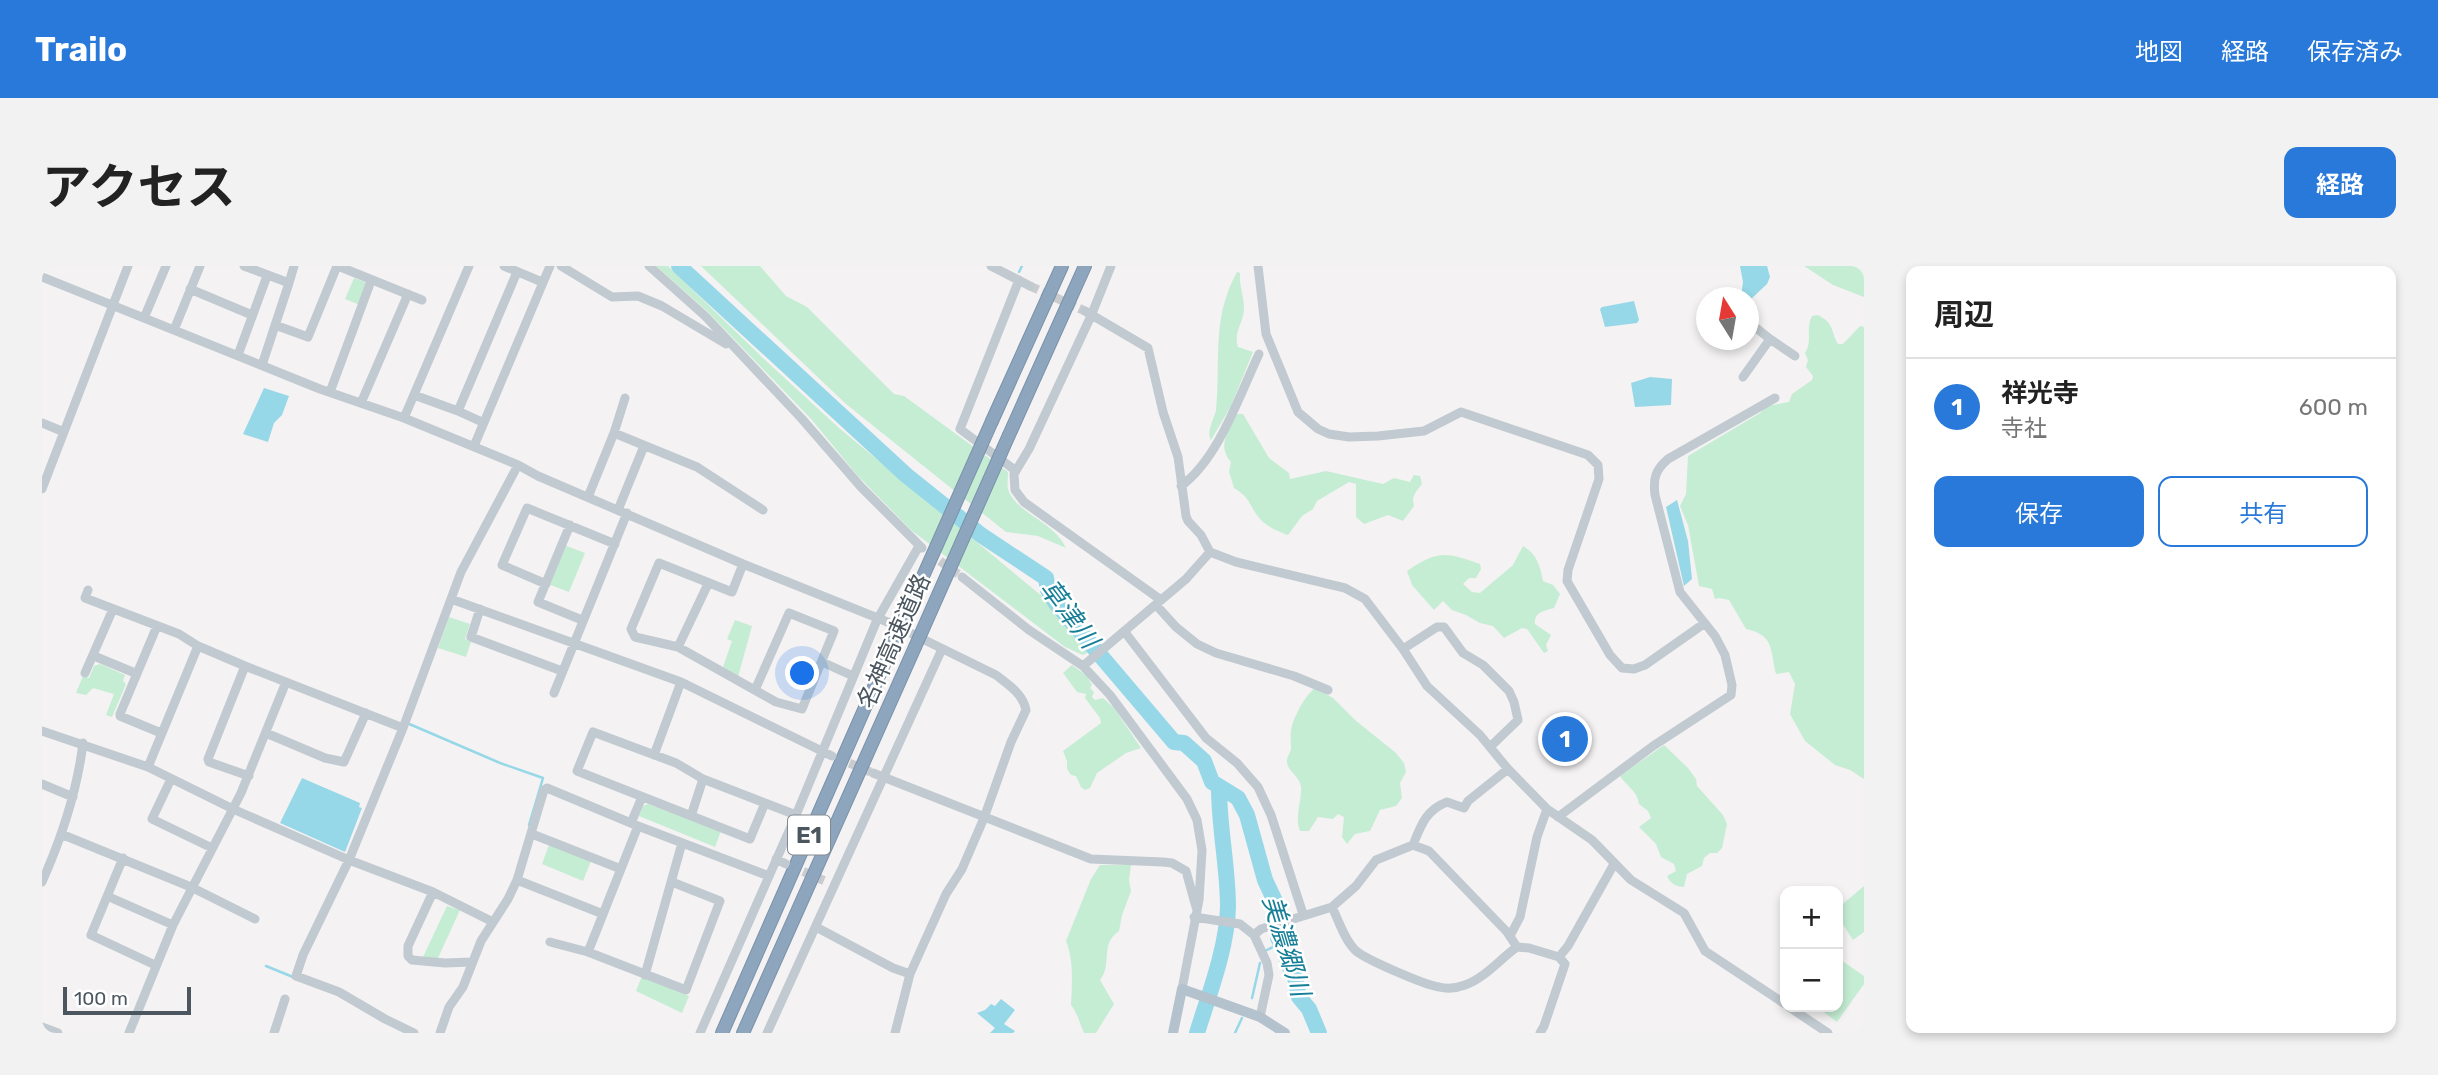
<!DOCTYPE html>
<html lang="ja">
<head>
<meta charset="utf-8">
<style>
	body { margin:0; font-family:Rubik,"Noto Sans JP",sans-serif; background:#f2f2f2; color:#222 }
	.controls { position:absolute; right:21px; bottom:21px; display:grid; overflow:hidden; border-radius:14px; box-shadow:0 4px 10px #0003 }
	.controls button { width:63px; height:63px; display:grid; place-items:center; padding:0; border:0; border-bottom:2px solid #e0e0e0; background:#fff; color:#222; font:35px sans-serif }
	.compass { position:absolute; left:1654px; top:21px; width:63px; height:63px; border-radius:50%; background:#fff; box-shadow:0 4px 10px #0003; rotate:349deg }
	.scale { position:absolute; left:21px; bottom:18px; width:128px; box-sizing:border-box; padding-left:7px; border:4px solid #4b565f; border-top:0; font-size:19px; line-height:24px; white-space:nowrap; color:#4b565f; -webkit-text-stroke:5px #fff; paint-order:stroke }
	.you { position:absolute; left:761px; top:408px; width:24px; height:24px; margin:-18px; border:5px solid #fff; border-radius:50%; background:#1a73e8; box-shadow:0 0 0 10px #1a73e833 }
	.badge { display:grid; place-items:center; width:46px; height:46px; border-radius:50%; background:#2879d9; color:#fff; font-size:23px; font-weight:700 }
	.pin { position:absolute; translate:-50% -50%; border:4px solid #fff; box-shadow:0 2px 7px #0006 }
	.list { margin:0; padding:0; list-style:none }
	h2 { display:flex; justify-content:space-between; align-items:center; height:91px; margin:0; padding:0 28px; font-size:30px }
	h2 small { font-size:23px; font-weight:400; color:#767676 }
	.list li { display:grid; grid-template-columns:46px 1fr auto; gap:21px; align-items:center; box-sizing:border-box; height:98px; padding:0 28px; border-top:2px solid #e0e0e0 }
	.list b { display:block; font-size:26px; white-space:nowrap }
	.list p { margin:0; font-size:23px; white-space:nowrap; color:#767676 }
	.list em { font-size:23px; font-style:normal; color:#767676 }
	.actions { display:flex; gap:14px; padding:21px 28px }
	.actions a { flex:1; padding:16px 0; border:2px solid #2879d9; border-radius:14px; text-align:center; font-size:24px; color:#2879d9 }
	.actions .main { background:#2879d9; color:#fff }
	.map { position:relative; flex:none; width:1822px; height:767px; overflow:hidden; border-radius:14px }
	header { display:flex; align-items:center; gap:42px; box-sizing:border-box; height:98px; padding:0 35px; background:#2879d9; color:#fff }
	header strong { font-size:33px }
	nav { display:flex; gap:38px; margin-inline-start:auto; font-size:24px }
	.intro { display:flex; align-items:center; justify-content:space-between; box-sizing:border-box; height:168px; padding:0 42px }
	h1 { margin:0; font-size:49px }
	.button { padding:18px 32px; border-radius:14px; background:#2879d9; color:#fff; font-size:24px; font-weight:700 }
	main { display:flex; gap:42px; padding:0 42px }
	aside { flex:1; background:#fff; border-radius:14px; box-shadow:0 4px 10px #0003 }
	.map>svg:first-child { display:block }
</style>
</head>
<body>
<header>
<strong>Trailo</strong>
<nav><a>地図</a><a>経路</a><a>保存済み</a></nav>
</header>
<div class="intro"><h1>アクセス</h1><a class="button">経路</a></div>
<main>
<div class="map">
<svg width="1822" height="767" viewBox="0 0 1822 767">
	<rect width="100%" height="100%" fill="#f4f2f3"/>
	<path fill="#c5edd4" d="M614,0H626L722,93L797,162L1007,336L1050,384L1041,389L1023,381L869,264L815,209L770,154L666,46Z
		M659,0H718L744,30L765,41L852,128L862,130L966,206C966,211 965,218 966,223C973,247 1013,256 1024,282L996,270L964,266L804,138Z
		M1762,0H1822V31L1791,19Z
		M1195,6L1198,7C1197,20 1202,30 1202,42C1202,56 1191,66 1196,81L1211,86L1189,140L1169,174C1164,165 1172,154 1174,144C1179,94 1169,53 1195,6Z
		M312,12L323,16L325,20L318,39L303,33Z
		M1776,49C1793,58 1788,64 1796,78H1801L1818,60L1822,61V513L1808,504L1793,499L1763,475L1748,448L1753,418L1747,406L1734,408C1728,385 1733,369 1704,363L1687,334L1677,332L1673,333L1670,323L1657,320L1646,259L1638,240L1644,228L1646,190L1718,147L1725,140L1747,136L1750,128L1770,114L1771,110L1764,101L1766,94L1763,87C1771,75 1763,63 1770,50Z
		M1194,148H1201L1227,192L1247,207L1248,213L1284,205L1341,218L1352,212L1368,216L1372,209L1378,210L1380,218C1374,226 1369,230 1372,240L1361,255L1346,249L1322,258L1314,251V218L1307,216L1275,235L1271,243L1260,250L1246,269C1238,266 1228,262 1221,256C1208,244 1210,232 1192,222L1187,206L1189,196C1175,180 1186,166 1194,148Z
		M522,279L543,287L527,326L506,318Z
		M1481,280C1495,288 1498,300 1501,315L1511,319L1518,328L1512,342C1502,345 1492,346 1493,358L1509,369L1504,379L1506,385L1502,387L1485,363L1480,362L1462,372L1451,360L1438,357L1424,349L1410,344L1401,335L1392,344L1370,319L1365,305C1396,284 1404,286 1438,298L1439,303L1434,312H1427L1421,318L1430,326L1438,327L1471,299Z
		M407,351L428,358L423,373L429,376L424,391L396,382Z
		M693,354L710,360L696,411L681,401L690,375L685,373Z
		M58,398L83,409L81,415L84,418L70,451L64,449L72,428L51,422L44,429L34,427L41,410L47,412L52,400Z
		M1030,399L1045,410L1050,419L1048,422L1052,426L1050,431L1053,434L1061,432L1072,442L1099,482L1084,487L1055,507L1048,522L1043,524L1039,521L1034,510L1029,509L1025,503V495L1021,485L1059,457L1058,452L1043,432L1044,428L1035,426L1021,407Z
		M1273,422L1291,432L1313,454L1354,487L1362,497L1364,506L1358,517L1360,532L1354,540L1338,544L1328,565L1313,568L1305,578L1300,571L1302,551L1296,548L1291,553L1276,551L1267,565H1258C1252,550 1260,536 1259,521C1258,511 1247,506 1245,497C1244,491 1249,487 1249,482C1249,476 1248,471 1249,465C1250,454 1263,429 1273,422Z
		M1622,479L1646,502L1654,513L1655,520L1681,549L1685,558L1680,582L1675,587H1668L1662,592L1660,600L1645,608L1642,621C1634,621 1628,617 1625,610L1634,605L1632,598L1619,591L1614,578L1597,561L1609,552L1606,545L1597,538C1595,524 1585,521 1578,510Z
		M606,538L679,565L673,581L597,550L601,540Z
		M507,579L549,595L541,615L500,598Z
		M1058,599H1089L1087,614L1089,625L1080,649L1077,665C1057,679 1071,698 1058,714L1072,738L1054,767H1042C1038,758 1035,746 1029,739C1030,717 1032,695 1024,675L1049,613Z
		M1822,620V666L1811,674L1796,651V642Z
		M405,640L418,644L396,692L381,691Z
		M1796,692L1822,710V718L1795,756L1775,741H1796Z
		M600,710L647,730L640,747L594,725Z"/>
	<path fill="#96d8e7" d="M1698,0H1725L1728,11L1725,18L1707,35L1706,32L1699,31L1701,16Z
		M1592,35L1597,54L1595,57L1563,61L1558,43L1560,41Z
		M1608,111L1630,113L1629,139L1593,141L1589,117Z
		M222,122L247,130L240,149L232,157L226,176L201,168Z
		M1635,234L1646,275L1650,313L1642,320L1624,241Z
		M260,512L318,537L317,541L320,542L303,586L238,557Z
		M959,733L973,744L962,758L973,765L971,767H948L953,762L935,747L943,744L949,738L953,740Z"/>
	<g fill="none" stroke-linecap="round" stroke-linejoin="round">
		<path stroke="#96d8e7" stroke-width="2.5" d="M977,6L980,0
			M365,457L458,497L501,512L487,559
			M1223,685L1231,681L1236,672
			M224,700L251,711
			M1210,732L1218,697
			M1193,767L1200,752"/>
		<path stroke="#96d8e7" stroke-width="16" d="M637,0L864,209L939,269L1004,312L1006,324L1013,336L1132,476L1142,477L1162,495L1170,516L1196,532L1205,549L1223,614L1239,648L1236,672L1242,682L1246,698L1253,711L1257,731L1267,743L1277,767
			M1155,767C1167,728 1185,682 1186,641C1186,601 1177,562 1177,522"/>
		<path stroke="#cacbce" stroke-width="9" stroke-dasharray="9 4.5" stroke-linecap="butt" d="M988,20L1043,45
			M887,287L920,311
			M795,492L831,507
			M749,600L783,615"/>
		<g stroke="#7991a9" stroke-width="14">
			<path id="highway" d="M950,155L1020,0
				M967,169L1043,0
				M680,767L854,371
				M701,767L873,381"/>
		</g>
		<path stroke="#c1cad0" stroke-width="9" d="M202,0L247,17L220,99
			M296,0L380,34
			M462,0L500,16
			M519,0L570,31L596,30L620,40L684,78
			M607,0L663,50L760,153L819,221L880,282
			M949,0L988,20
			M1069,0L1049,50L987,183L972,208L973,224L982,236L1119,334
			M1216,0L1224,68L1256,146L1276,163L1287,168L1307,171L1336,170L1382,165L1419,146L1546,189L1556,199L1557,213L1526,304L1525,315L1568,389L1580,402L1592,403L1603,399L1663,357
			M0,11L278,123L362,152L476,199L496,210L701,298L848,357L954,409C967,419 981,428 984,444L969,476L942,552L920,603L904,628L868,708L853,767
			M247,17L252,0
			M148,23L210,49
			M1043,45L1106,82L1121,146L1136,191L1144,250L1146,255L1159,269L1168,286L1194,296L1303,322L1323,333L1361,383L1385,420L1438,469L1466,503L1505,543L1550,574L1589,614L1642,647L1663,685L1743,738
			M102,52L124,0
			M233,59L266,71L295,0
			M1713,61L1728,73
			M132,64L158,0
			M196,89L225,10
			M1701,111L1728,73L1753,90
			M288,126L329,15
			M372,129L416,145
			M319,137L366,28
			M362,152L427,0
			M440,156L416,145L475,6
			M0,157L22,166
			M572,167L655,201L721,244
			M432,180L508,0
			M974,205L918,163L977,14
			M1139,220C1177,192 1197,130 1217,88
			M0,223L86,0
			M546,231L572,167L583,132
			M576,244L602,180
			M528,259L496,336L540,354
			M701,298L690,326L617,297L589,363L593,371L636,381L734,436L760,443L792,365L747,347L713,424
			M920,311L987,364L1041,400L1068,429L1145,533L1155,554L1160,584L1157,634L1140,723
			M504,318L460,299L485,242L573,278
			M46,324L43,332L137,368L156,380L203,400L361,462
			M409,333L639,416L790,490
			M1114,339L1134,361L1155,378L1174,387L1252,410L1286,424
			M438,343L429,371L520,405
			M115,360L78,448V450L119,467
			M1082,365L1164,472L1195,497L1216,521L1229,549L1261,648
			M636,381L666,318
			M1361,383L1395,361H1402L1421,387L1441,399L1467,425L1472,436L1476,454L1448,481
			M52,390L93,407
			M780,396L811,410
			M203,400L166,493L167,496L207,510
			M1041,400L1144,313L1168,286
			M43,407L71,343
			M512,427L585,247
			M0,465L106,501L191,543L307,594L391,626L451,656
			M224,467L283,492L302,496L324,447
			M612,489L639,416
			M106,501L156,380
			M831,507L1049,593L1121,596L1130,597L1144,605L1154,641
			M129,513L110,553L170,582
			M0,518L31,531
			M723,537L708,573L535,505L551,466L634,497L661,513L754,549
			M649,550L661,513
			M1516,551L1611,480L1689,429L1690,419L1683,389L1673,370L1638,326L1613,229C1611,213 1613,204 1626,193L1733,132
			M589,557L600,531
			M19,568L149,621L213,653
			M490,568L579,603
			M1371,579C1379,559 1384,544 1405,536L1422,542L1426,535L1466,503
			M81,592L49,669L113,699
			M734,593L744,598
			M475,614L561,648
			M0,616C20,571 35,526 41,477
			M391,626L366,680V690L370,694L403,697L429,696
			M65,630L131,659
			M1290,641C1297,655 1302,673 1313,684C1322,693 1383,719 1397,721C1405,723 1415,722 1423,719C1443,712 1459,692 1475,681L1487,682L1517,691L1526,680L1572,598
			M1152,651L1198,658L1212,669L1225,697L1227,709L1218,751
			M774,661L851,702L868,708
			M1212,669L1219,663L1290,641L1314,620L1334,594L1371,579L1387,585L1465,666L1475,681
			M1468,670L1478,651L1495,571L1505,543
			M508,676L546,686L644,724L678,635L630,616
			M546,686L596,560
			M603,709L640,577
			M1747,741L1786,767
			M0,761L16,767
			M87,767L131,659L199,527L244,416
			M232,767L243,733
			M372,767L343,753L297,726L254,710L261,689L307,594L361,462L419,306L476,199
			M398,767L407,741L421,721L439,675L466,633L475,614L502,524L505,522L596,560L727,610
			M658,767L754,549L835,354L877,280
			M725,767L900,383
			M1498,767L1502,760L1523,698L1517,691"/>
		<path stroke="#b4c2ce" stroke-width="10" d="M1131,767L1140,723L1218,751L1243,767"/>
		<use href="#highway" stroke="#8ea6bd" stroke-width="12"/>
		<g stroke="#7991a9" stroke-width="14" stroke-linecap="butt">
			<path id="highway-bridge" d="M854,371L950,155
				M873,381L967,169"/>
		</g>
		<use href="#highway-bridge" stroke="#8ea6bd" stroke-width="12"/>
	</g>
	<g text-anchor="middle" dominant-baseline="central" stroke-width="5" stroke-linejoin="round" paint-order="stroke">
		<rect fill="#fff" stroke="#81898f" stroke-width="2" x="746" y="549.5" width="42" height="39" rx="5"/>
		<g font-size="23" font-weight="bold" fill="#4b565f">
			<text x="767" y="569">E1</text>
		</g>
		<g font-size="24" fill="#4b565f" stroke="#fff">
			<text transform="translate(852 375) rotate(-66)">名神高速道路</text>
		</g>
		<g font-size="26" font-style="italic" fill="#167f97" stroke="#fff">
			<text transform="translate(1027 348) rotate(53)">草津川</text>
			<text transform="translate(1244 680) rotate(73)">美濃郷川</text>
		</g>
	</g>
</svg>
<div class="controls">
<button>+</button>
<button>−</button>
</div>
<svg class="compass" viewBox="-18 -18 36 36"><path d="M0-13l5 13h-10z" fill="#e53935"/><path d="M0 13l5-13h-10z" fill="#767676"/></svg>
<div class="scale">100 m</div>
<div class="you"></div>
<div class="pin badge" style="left:1523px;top:473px">1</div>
</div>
<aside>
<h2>周辺<small></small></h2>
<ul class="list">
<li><span class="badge">1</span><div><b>祥光寺</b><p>寺社</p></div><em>600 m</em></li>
</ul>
<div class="actions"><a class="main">保存</a><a>共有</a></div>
</aside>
</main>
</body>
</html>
